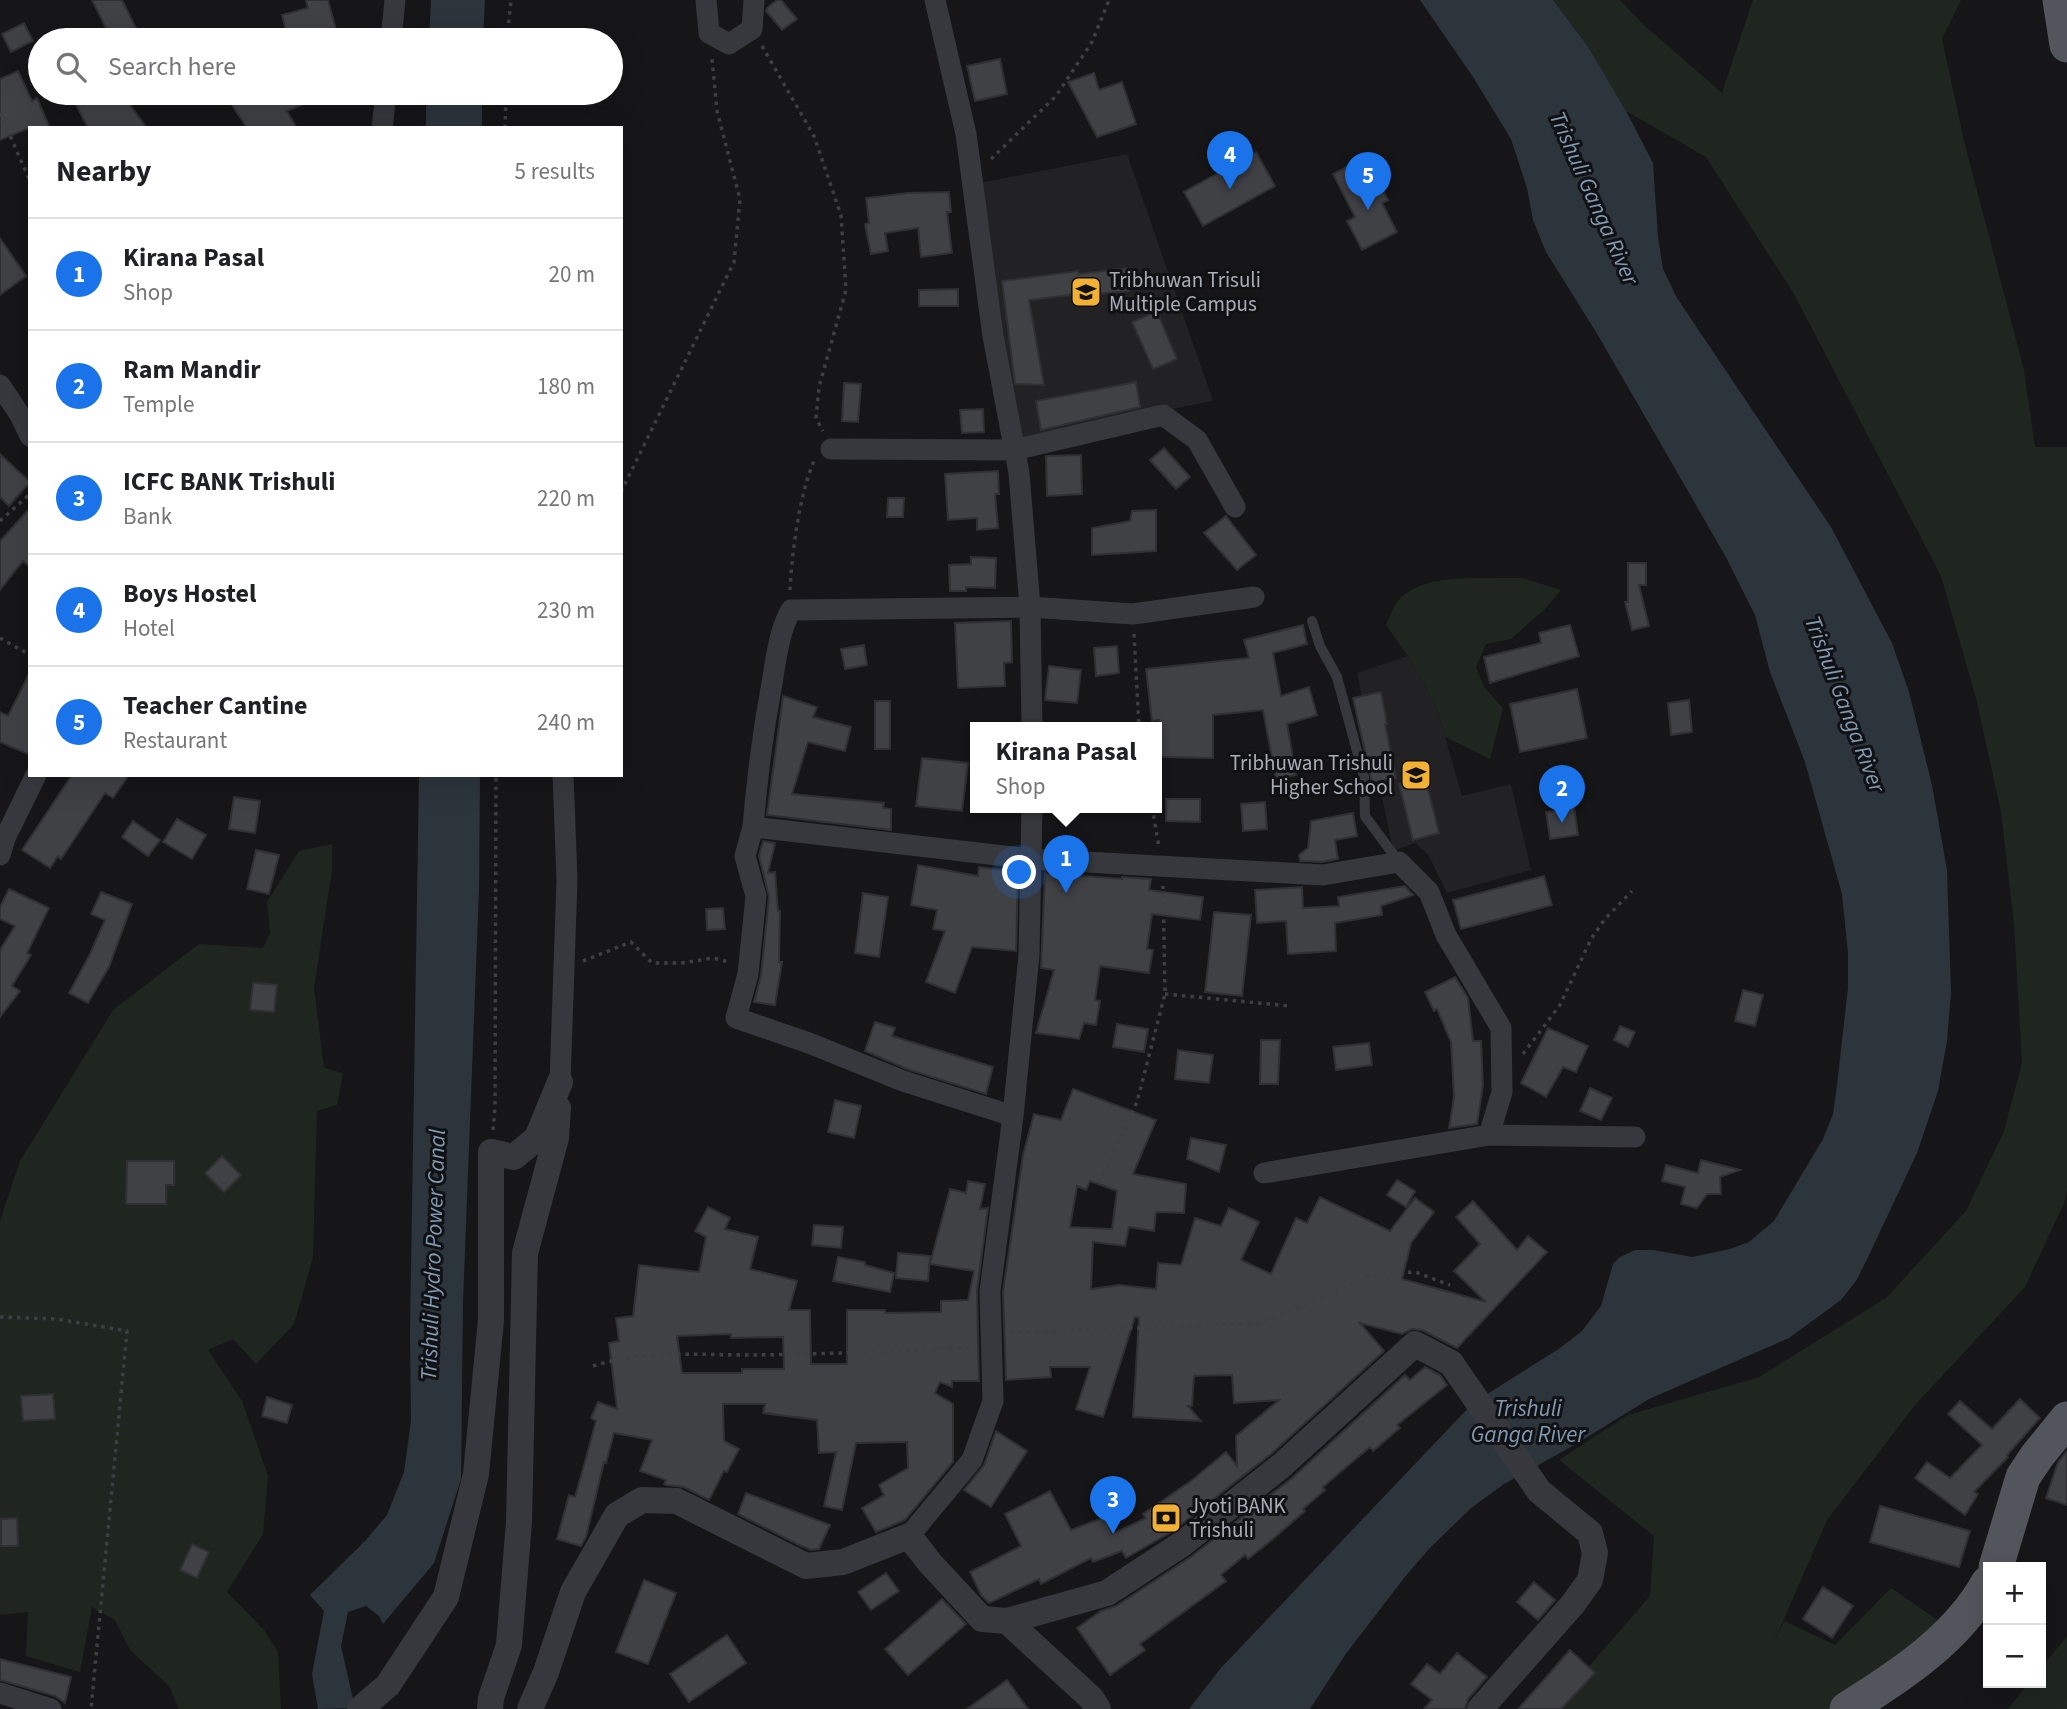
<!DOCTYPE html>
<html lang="en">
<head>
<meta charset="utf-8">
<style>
	body { margin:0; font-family:"Source Sans 3",sans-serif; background:#f2f2f2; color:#202124 }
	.controls { position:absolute; right:21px; bottom:21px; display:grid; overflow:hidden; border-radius:0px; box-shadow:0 7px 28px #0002 }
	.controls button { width:63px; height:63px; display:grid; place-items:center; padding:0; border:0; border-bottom:2px solid #e0e0e0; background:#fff; color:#202124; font:35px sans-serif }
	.you { position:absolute; left:1020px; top:873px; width:24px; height:24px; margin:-18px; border:5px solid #fff; border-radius:50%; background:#1a73e8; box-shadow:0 0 0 10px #1a73e833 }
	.badge { display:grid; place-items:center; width:46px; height:46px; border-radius:50%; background:#1a73e8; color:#fff; font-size:23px; font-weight:700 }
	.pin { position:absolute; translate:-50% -58px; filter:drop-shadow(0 2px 4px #0008) }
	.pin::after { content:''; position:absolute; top:37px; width:24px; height:21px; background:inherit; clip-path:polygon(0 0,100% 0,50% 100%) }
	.popup { position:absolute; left:970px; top:722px; width:192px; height:91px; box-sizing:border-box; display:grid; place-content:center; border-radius:0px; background:#fff; filter:drop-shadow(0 2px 5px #0005); font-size:23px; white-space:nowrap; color:#757577 }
	.popup b { font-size:26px; color:#202124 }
	.popup::after { content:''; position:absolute; left:50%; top:100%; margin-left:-14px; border:14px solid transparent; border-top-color:#fff }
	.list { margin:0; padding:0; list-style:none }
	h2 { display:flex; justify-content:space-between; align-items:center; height:91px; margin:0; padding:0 28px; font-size:30px }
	h2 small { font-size:23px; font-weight:400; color:#757577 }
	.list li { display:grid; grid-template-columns:46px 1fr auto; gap:21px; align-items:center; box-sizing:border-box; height:112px; padding:0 28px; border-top:2px solid #e0e0e0 }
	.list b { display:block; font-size:26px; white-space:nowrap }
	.list p { margin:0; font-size:23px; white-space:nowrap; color:#757577 }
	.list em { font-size:23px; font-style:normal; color:#757577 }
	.icon { flex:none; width:38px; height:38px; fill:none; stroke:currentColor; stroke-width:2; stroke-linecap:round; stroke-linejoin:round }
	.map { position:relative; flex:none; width:2067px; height:1709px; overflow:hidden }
	.search { position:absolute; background:#fff; box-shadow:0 7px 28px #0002; left:28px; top:28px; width:595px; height:77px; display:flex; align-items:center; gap:18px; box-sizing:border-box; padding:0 24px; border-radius:38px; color:#757577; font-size:26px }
	.panel { position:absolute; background:#fff; box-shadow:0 7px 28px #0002; left:28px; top:126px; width:595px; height:651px; border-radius:0px }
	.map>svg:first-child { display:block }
</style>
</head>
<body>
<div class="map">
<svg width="2067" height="1709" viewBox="0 0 2067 1709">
	<rect width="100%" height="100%" fill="#161618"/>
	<path fill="#222225" d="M1127,154L1213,401L1018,438L980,183Z
		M1408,656L1436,706L1462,796L1511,784L1531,870L1447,893L1428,854L1415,843L1393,851L1357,673Z"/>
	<path fill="#1e261f" d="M1553,0H1620L1645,26L1722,93L1753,0H1961L1942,39L1964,141L2024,370L2035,447H2067V1191L2064,1203L2025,1287L1915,1405L1827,1520L1773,1644L1784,1621L1835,1645L1891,1588L1943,1624L1828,1709H1552L1650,1596L1654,1536L1559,1460L1628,1415L1759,1377L1886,1298L1966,1211L2004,1131L2022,1063L2014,924L2001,812L1976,698L1941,576L1794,294L1706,157L1626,111L1589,48Z
		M1522,578L1561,590L1545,609L1511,639L1486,644L1476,667L1484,687L1503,708L1490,759L1445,737L1436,706L1408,656L1386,625C1390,617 1393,606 1399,600C1424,571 1486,579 1522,578Z
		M332,844V870L314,988L324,1068L343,1073L337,1105L317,1111L313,1257L294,1324L256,1364L233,1339L208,1350L242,1401L268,1476L263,1534L227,1592L264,1630L278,1652L281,1709H179L169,1686L130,1650L115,1620L92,1607L80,1672L26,1656L28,1612L0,1615V1221L20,1161L113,1010L199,944L263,948L270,933L267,902L299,851Z
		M2067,1636V1709H2008L2029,1683H2041V1668Z"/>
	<path fill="#2c353c" d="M431,0H485L483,40H429Z
		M1420,0H1553L1589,48L1626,111L1653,163L1658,237L1663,269L1677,298L1831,527L1892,643L1909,692L1932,785L1947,870L1951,992L1947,1041L1938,1091L1917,1153L1869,1255L1856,1281L1841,1300L1789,1338L1649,1399L1576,1444L1504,1484L1471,1508L1428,1550L1404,1578L1345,1655L1310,1709H1189L1220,1669L1473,1403L1560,1348L1582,1331L1601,1306L1613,1264L1620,1257L1635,1250H1653L1692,1257L1730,1249L1749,1242L1774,1221L1823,1139L1833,1114L1837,1085L1848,988V953L1842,894L1805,762L1770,672L1755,615L1727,559L1654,432L1596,332L1546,252L1533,220L1527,188L1511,139L1473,77Z
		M426,93H482V128H426Z
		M419,775H480L479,889L463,1302L461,1479L434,1563L383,1624L379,1616L366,1606L348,1612L341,1646L355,1708L318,1709L312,1674L324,1611L310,1595L365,1541L387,1515L404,1472L411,1421L410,1332Z"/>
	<path fill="#404145" stroke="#303034" stroke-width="2" fill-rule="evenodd" d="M92,0H122L138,32L120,40H112Z
		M306,0H328L339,40H288L282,15L308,8Z
		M777,0H781L797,19L782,30L766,11L767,8Z
		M24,23L33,41L11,52L2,34Z
		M1000,59L1007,94L975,101L967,66Z
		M18,71L32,101L37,98L50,128H29L0,140V79Z
		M1094,73L1099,90L1122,82L1136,124L1097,137L1068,82Z
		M70,93H121L147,128H88Z
		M224,93H331L287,111L297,128H247Z
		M1256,152L1275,186L1203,226L1184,192Z
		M1366,157L1388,200L1382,203L1397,232L1362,250L1347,221L1355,217L1333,174Z
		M949,192L951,212H947L952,253L921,257L918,228L885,233L888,251L871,254L865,224L869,223L866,198L908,193Z
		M0,238L26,276L0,295Z
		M1127,268L1129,291L1086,295V293L1029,300L1044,385L1015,384L1002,281L1078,271L1079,274Z
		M958,289V306H919V290Z
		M1151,314H1158L1177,359L1153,369L1132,322Z
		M1136,382L1140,407L1041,430L1036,401Z
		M844,383L861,384L858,422L842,421Z
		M983,409L984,432L962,433L960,410Z
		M1164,448L1190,477L1176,489L1150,460Z
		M0,454L30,482L9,506L0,497Z
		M1081,455L1082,494L1047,496L1046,456Z
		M998,471L999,494H995L998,528L977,530V518L948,520L945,474Z
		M888,498H904L903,517H887Z
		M30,508V567L23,561L0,590V541Z
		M1156,510V551L1092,555V528L1130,521L1132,511Z
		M1226,516L1256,555L1237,570L1204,533Z
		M971,557L996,558L995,588L966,587V591H950L949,565L971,564Z
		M1628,563H1646V585H1639L1649,626L1632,630L1625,602H1628Z
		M1011,621L1012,662L1004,663L1005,686L958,688L955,623Z
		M1303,625L1307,644L1273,653L1281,696L1309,687L1317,715L1287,724L1296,775L1276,779L1263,710L1213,715V758L1158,757L1159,720L1152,721L1146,669L1249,658L1244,640Z
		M1570,625L1579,656L1490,683L1484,657L1541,643L1539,633Z
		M864,645L867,665L845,669L841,649Z
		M1117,646L1119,673L1096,676L1094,648Z
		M1049,666L1081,670L1077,703L1045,700Z
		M30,672V755L0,742V712L8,716Z
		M1577,689L1587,738L1520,752L1510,704Z
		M1381,692L1387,724H1385L1396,778L1372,783L1353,698Z
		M783,696L817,707L813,717L851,727L845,751L808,742L792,794L884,803L883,808L891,809V830L767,815Z
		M1689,700L1692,732L1671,735L1668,703Z
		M875,701H890V749H875Z
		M922,758L968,763L962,811L916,806Z
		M72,775H129L113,798L105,793L61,859L58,856L50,868L22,850Z
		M1425,777L1439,833L1413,840L1399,784Z
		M234,797L260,801L255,833L229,829Z
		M1166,799H1200V822L1166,821Z
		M1265,802L1267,829L1243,831L1241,804Z
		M1574,807L1578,835L1550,839L1546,812Z
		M1353,813L1357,836L1335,840L1338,859L1322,862L1300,861L1299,855L1308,848L1311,821Z
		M177,819L206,835L192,859L163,842Z
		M133,821L160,840L148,856L122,837Z
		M763,841L775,843L768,873L775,872L778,911H780L779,962H782L775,1005L754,1002L761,975L769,897L759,856Z
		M256,850L279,855L269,894L247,889Z
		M918,865L978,876L979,867L1018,872L1016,951L972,947L955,993L926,982L945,931L933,929L937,910L911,905Z
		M1045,873L1122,879V877L1151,879L1149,890L1203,897L1200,920L1152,914L1147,949L1153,950L1149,973L1100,966L1095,1000L1100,1001L1096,1025L1084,1023L1079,1039L1036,1033L1054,970L1041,968Z
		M1544,876L1552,905L1461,929L1453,900Z
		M1405,886L1413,895L1381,906L1382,915L1335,923L1336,951L1288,954L1286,921L1257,923L1255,890L1302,887L1303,908L1339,906L1338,897Z
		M9,889L49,908L27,953L31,955L12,986L20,991L0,1017V950L15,926L0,919V907Z
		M101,892L132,904L109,967L88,1003L69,993L89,956L105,920L91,914Z
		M863,893L888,897L879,957L855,953Z
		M723,908L725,929L707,930L706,909Z
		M1214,912L1251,915L1242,996L1205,992Z
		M1455,977L1468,998L1473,1041H1481L1483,1085L1477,1124L1449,1128L1454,1097L1451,1042L1437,1009L1434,1011L1425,992Z
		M253,983L277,985L274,1012L250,1010Z
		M1743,990L1763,995L1755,1026L1735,1021Z
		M875,1022L895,1028L892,1036L993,1067L986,1094L907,1069L865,1051Z
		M1117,1024L1148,1029L1144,1052L1113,1047Z
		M1620,1026L1635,1032L1628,1047L1614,1040Z
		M1548,1028L1588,1046L1576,1072L1563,1067L1546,1097L1521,1083Z
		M1261,1040H1280L1278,1084H1260Z
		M1369,1043L1372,1065L1336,1070L1333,1047Z
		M1178,1050L1213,1055L1209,1083L1175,1079Z
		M1590,1088L1612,1098L1601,1120L1580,1111Z
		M1073,1089L1156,1120L1133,1174L1186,1184L1184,1213L1156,1212L1154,1231L1129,1227L1125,1246L1093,1242L1091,1289L1119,1285L1156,1289L1158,1263L1181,1265L1195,1218L1221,1226L1229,1208L1259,1222L1241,1260L1271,1274L1296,1218L1307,1223L1320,1197L1390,1231L1415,1198L1434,1212L1411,1243L1402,1279L1486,1302L1454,1271L1480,1244L1456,1217L1473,1201L1517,1250L1528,1236L1547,1252L1457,1348L1422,1330L1412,1329L1402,1334L1360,1323L1384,1351L1271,1454L1173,1531L1126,1558L1122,1551L1093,1562L1091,1558L1041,1584L1039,1579L989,1603L981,1595L970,1572L1021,1546L1005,1514L1050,1491L1071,1530L1105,1517L1112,1534L1146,1518L1143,1514L1191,1481L1226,1452L1237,1466L1236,1436L1279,1400L1234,1403L1232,1375L1194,1376L1192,1406H1188L1201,1421L1133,1417L1139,1318L1135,1317L1103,1417L1076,1409L1090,1367H1050L1051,1377L1006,1380L1003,1292L1023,1155L1034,1114L1061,1120ZM1090,1181L1117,1191L1112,1229L1070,1227L1077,1186L1086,1190Z
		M835,1100L861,1106L854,1138L828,1132Z
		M1191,1138L1226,1145L1219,1172L1187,1159Z
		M222,1156L241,1175L224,1192L205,1173Z
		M1701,1160L1740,1170L1720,1177L1721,1194H1707L1697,1208L1681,1204L1685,1187L1662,1181L1666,1165L1698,1173Z
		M127,1161H174V1185H166V1204H126Z
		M1397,1180L1415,1191L1406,1207L1387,1195Z
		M968,1181L985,1184L980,1209L988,1208L977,1291L979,1381H952V1387L940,1382L935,1393L953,1404V1462L905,1520L876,1532L862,1508L884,1495L879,1485L908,1468L907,1442L856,1443L842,1510L824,1506L836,1452L819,1453L817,1420L763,1413L765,1404H723L724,1441L739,1449L727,1472L724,1471L709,1500L684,1487L666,1485L664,1484L666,1480L640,1471L652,1440L614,1433L606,1463L604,1462L586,1537L581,1546L557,1539L569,1495L575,1497L584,1465L596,1421L591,1418L598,1402L617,1409L609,1343L619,1341L616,1318L633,1316L639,1265L699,1272L706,1237L695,1231L708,1207L730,1218L725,1229L758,1237L750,1269L797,1281L789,1310H810L811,1364H847V1310H885V1313L941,1312V1301L968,1300L974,1271L930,1264L950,1189L966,1193ZM731,1334V1338L783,1337L784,1369H742V1373H682L677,1336Z
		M814,1225L843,1227L841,1248L812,1245Z
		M898,1253L930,1256L928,1281L896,1278Z
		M838,1257L865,1262V1265L894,1273L890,1292L833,1281Z
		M1425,1367L1440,1375L1447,1385L1397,1425L1400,1428L1373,1451L1370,1447L1323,1487L1325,1490L1303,1509L1305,1511L1273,1539L1248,1559L1245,1555L1221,1575L1226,1581L1140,1644L1145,1650L1110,1675L1077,1628L1101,1611L1116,1606L1192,1556L1292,1478L1405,1375L1410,1380Z
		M53,1394L55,1419L23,1421L21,1396Z
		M267,1397L292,1405L287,1423L262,1416Z
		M2020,1399L2040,1418L2007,1455L2008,1457L1974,1492L1978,1494L1965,1515L1915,1478L1927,1462L1950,1478L1982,1445L1948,1414L1960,1401L1992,1429Z
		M996,1431L1027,1451L991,1507L964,1490L984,1465Z
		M2067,1451V1505L2046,1498L2058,1462Z
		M746,1493L830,1525L819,1549L811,1550L799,1545L738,1514Z
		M1880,1506L1970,1531L1959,1567L1870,1542Z
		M17,1518L18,1546H1V1519Z
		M192,1544L209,1552L197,1578L180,1570Z
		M886,1573L899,1591L871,1610L858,1592Z
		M644,1580L676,1593L648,1664L616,1652Z
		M1534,1582L1555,1600L1538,1620L1517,1602Z
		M1823,1587L1853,1606L1832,1638L1803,1619Z
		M942,1599L966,1624L908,1675L885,1649Z
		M727,1635L746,1663L689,1702L670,1674Z
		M1570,1650L1595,1673L1561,1709H1518Z
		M1457,1653L1487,1677L1468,1699L1465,1709H1424L1432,1700L1411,1684L1427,1664L1440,1674Z
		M0,1659L71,1677L65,1703L55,1696L0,1680Z
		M1007,1680L1028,1709H967Z"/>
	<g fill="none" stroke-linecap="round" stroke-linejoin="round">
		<path stroke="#3d3f44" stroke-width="3.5" stroke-dasharray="3.5 5" stroke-linecap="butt" d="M507,40L511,0
			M762,46L814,136L841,215L846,290L819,387L816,418L823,431
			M0,113L30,181
			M505,128L506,93
			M991,159L1056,96L1092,42L1109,0
			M621,492L734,262L740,199L717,111L712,59
			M0,521L30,494
			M790,590C792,552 799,496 814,461
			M1134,634L1139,727
			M0,638L30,655
			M1152,807L1159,847
			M583,961L631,942L652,963H682L713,958L729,962
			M1165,994L1290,1006
			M1523,1054L1560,1005L1591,939L1605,919L1632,891
			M493,1130L495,1107L496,775
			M1099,1183L1137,1102L1165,994L1163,886
			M0,1317L57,1319L127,1331L91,1709
			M1010,1333L1260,1323L1311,1303L1367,1277L1387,1273L1415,1272L1450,1285
			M593,1366C643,1350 700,1355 753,1355C826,1354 899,1351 972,1348"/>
		<path stroke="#37383d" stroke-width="10" d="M1312,621L1320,646L1337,677L1364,777L1365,816L1399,862"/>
		<path stroke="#37383d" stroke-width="21" d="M706,0L709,33L729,44L752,29L754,0
			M935,0L966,134L993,336L1019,473L1030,607L1032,727
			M391,40L395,0
			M382,128L386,93
			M0,385L20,415L30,436
			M831,449L1014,450L1163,415L1197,440L1235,507
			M753,827C757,778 763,731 772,683C776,659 779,631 791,610L1030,607L1133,614L1254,597
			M0,855L5,838L36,775
			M560,1082L567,880L563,775
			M1013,1116L903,1081L809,1043L736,1018L748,974L756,896L745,856L753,827L1031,859L1323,875L1399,862L1429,892L1446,935L1501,1028L1502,1092L1489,1135L1264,1173
			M1489,1135L1635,1137
			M909,1536L972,1460L993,1401L990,1291L1013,1116L1029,955L1032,807
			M0,1693L51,1709"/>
		<path stroke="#37383d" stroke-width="26" d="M1007,1621L1091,1698L1098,1709
			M360,1709L388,1685L446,1597L476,1474L491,1320V1152L514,1157L537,1138L560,1082
			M490,1709L491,1698L509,1645L519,1522L525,1253L556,1138L558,1108
			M530,1709L546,1672L573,1592L617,1515L642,1500L677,1501L806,1566L843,1562L909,1536L930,1563L982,1619L1007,1621L1107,1593L1182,1544L1281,1466L1415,1344L1451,1363L1539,1491L1590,1533L1595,1553L1590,1580L1573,1604L1480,1709"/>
		<path stroke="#53555c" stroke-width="35" d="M2060,0L2067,45
			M1996,1567L2023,1477L2037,1456L2067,1419
			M1847,1709C1900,1676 1958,1638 1988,1583"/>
	</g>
	<defs>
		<g id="university-square" transform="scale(1.575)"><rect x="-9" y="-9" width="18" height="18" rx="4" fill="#f2b134" stroke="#111113"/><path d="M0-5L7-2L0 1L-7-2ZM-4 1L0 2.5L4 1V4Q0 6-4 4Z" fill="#111"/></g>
		<g id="school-square" transform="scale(1.575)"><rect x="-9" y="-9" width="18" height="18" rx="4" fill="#f2b134" stroke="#111113"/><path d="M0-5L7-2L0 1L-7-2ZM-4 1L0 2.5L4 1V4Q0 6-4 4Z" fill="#111"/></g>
		<g id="bank-square" transform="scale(1.575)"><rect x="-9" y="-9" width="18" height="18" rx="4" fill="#f2b134" stroke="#111113"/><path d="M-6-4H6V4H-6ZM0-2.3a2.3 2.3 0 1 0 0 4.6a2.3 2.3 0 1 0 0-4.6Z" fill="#111"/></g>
	</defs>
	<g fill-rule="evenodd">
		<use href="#university-square" x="1086" y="292"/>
		<use href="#school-square" x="1416" y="775"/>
		<use href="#bank-square" x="1166" y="1518"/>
	</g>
	<g text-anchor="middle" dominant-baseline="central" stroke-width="6" stroke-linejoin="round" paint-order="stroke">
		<g font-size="21" fill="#a8adb8" stroke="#111113" text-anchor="start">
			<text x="1109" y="280">Tribhuwan Trisuli<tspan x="1109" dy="24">Multiple Campus</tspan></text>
			<text x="1393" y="763" text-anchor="end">Tribhuwan Trishuli<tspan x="1393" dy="24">Higher School</tspan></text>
			<text x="1189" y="1506">Jyoti BANK<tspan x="1189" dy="24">Trishuli</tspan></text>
		</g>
		<g font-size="23" font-style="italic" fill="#7f9bb3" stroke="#111113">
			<text transform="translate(1594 198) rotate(66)">Trishuli Ganga River</text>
			<text transform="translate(1845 704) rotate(69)">Trishuli Ganga River</text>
			<text transform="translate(433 1255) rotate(-88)">Trishuli Hydro Power Canal</text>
			<text x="1528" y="1408">Trishuli<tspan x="1528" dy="26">Ganga River</tspan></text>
		</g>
	</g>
</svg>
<div class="controls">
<button>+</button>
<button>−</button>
</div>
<div class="you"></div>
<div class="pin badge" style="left:1066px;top:893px">1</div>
<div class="popup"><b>Kirana Pasal</b>Shop</div>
<div class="pin badge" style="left:1562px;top:823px">2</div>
<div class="pin badge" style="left:1113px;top:1534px">3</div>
<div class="pin badge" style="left:1230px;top:189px">4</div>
<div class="pin badge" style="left:1368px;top:210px">5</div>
<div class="search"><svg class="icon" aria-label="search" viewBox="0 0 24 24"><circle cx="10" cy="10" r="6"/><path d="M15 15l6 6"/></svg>Search here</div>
<section class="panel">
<h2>Nearby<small>5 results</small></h2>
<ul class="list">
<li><span class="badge">1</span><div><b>Kirana Pasal</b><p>Shop</p></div><em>20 m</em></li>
<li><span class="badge">2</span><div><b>Ram Mandir</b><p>Temple</p></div><em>180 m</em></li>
<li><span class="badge">3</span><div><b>ICFC BANK Trishuli</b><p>Bank</p></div><em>220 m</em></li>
<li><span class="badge">4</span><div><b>Boys Hostel</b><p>Hotel</p></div><em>230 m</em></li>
<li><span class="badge">5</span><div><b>Teacher Cantine</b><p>Restaurant</p></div><em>240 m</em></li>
</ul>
</section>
</div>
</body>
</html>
